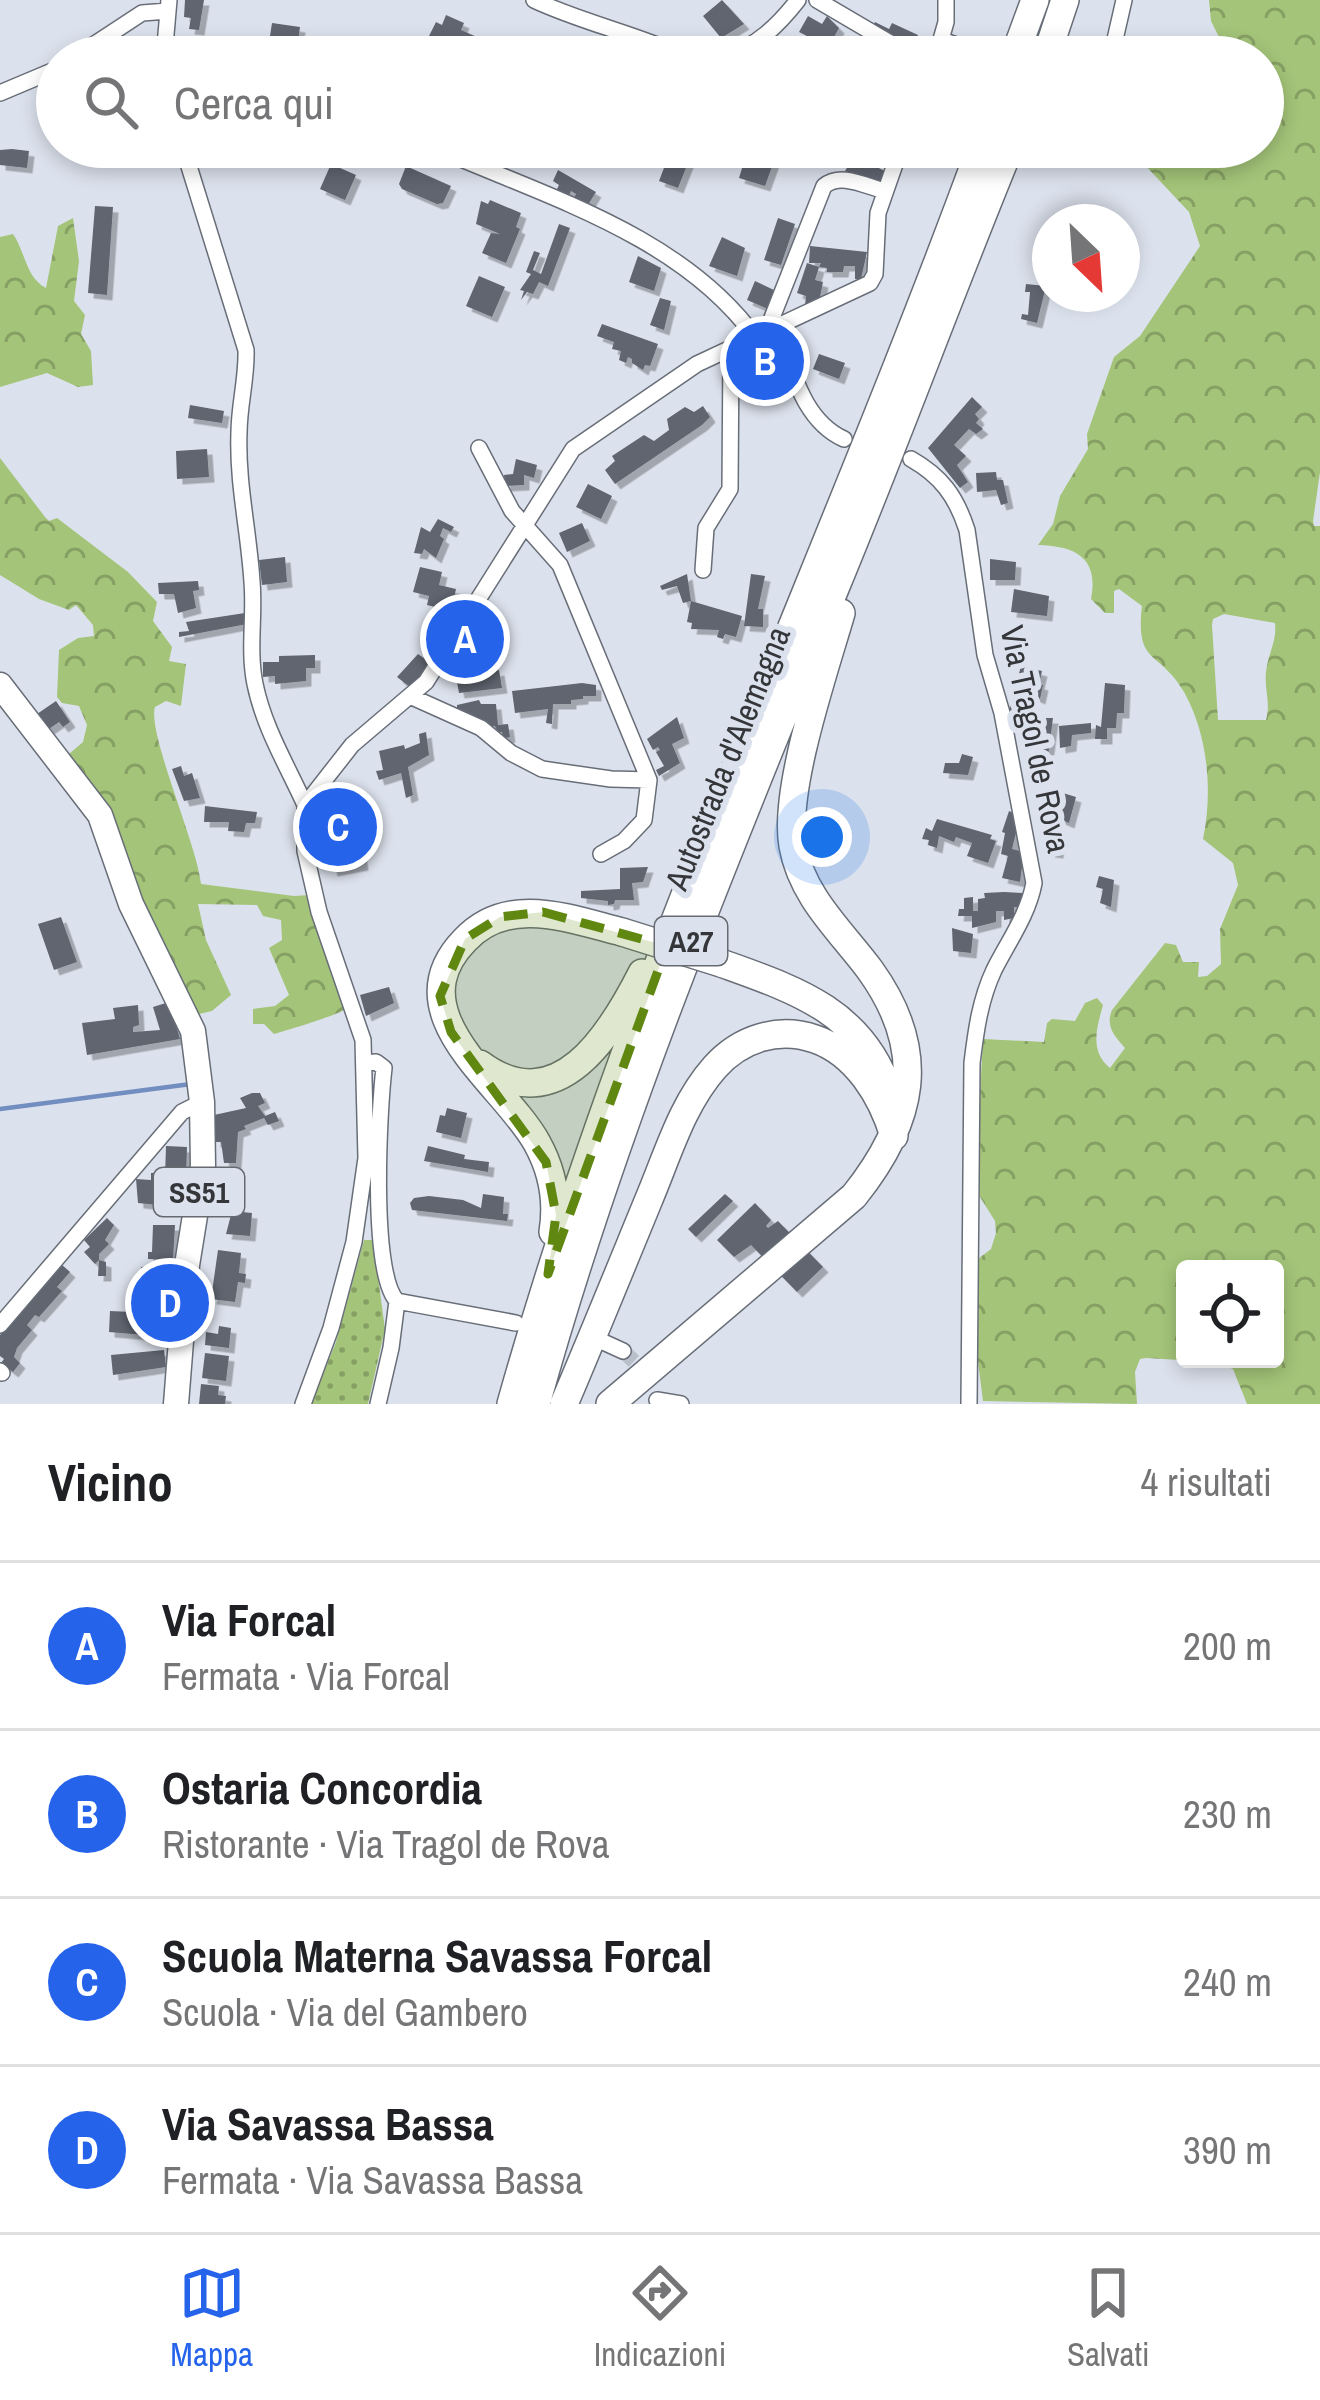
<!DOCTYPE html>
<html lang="it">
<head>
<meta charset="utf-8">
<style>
	body { margin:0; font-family:"Archivo Narrow",sans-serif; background:#f2f2f2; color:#202124 }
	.controls { position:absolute; right:36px; bottom:36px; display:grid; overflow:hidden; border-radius:12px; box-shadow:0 6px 18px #0003 }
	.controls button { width:108px; height:108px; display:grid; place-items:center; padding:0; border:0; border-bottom:3px solid #e0e0e0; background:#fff; color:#202124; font:60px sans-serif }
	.compass { position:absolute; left:1032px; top:204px; width:108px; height:108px; border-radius:50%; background:#fff; box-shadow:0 6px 18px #0003; rotate:155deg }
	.you { position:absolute; left:822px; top:837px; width:42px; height:42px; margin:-30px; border:9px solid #fff; border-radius:50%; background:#1a73e8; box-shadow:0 0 0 18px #1a73e833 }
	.badge { display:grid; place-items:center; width:78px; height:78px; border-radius:50%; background:#2563eb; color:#fff; font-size:39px; font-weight:700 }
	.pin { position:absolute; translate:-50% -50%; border:6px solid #fff; box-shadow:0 3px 12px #0006 }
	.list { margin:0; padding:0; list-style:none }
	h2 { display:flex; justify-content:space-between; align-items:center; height:156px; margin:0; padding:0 48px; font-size:51px }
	h2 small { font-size:39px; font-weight:400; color:#757577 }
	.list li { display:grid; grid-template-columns:78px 1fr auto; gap:36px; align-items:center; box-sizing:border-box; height:168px; padding:0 48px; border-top:3px solid #e0e0e0 }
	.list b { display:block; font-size:45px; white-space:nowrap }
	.list p { margin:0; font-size:39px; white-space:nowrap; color:#757577 }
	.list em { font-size:39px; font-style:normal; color:#757577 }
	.icon { flex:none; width:66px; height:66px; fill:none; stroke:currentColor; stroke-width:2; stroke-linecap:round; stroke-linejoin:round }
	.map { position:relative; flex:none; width:1320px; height:1404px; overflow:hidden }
	.search { position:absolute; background:#fff; box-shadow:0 6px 18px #0003; left:36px; right:36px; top:36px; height:132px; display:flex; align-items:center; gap:30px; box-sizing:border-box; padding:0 42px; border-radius:66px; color:#757577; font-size:45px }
	.sheet { height:828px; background:#fff }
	nav { display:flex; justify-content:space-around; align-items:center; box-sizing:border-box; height:168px; border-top:3px solid #e0e0e0; background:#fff; font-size:33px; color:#757577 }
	nav a { display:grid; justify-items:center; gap:6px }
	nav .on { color:#2563eb }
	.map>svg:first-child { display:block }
</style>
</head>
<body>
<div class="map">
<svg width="1320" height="1404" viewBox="0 0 1320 1404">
	<defs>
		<pattern id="grass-dots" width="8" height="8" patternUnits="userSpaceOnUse" patternTransform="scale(3)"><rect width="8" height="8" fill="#a4c479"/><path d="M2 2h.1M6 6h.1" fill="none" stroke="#86a064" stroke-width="1.8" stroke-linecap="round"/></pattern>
		<pattern id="forest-crowns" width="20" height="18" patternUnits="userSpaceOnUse" patternTransform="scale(3)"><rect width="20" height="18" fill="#a4c479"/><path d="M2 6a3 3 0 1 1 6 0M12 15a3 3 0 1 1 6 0" fill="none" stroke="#86a064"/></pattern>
		<filter id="shadow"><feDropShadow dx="5.5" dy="5.5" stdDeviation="0" flood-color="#0004"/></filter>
	</defs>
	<rect width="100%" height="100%" fill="#dce2ed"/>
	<path fill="url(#grass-dots)" d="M364,1240H373L385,1329L368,1404H311L336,1342Z"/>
	<path fill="url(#forest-crowns)" fill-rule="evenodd" d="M1209,0H1320V472L1313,521L1314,526H1320V1404H1247L1233,1369L1213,1362L1146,1358L1140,1359L1135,1372L1137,1404L983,1401L977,1354L974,1262L991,1249L996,1233L995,1221L975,1189L983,1039L1044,1042L1047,1023L1052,1019L1075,1021L1085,1003L1097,998L1103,1005C1097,1027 1089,1051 1110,1068L1125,1048C1115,1036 1105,1027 1112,1010L1165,943L1176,945L1183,962H1199L1198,977L1207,976L1221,964L1220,929L1238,885L1233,863L1203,839C1213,791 1208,735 1184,692C1159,649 1135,666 1142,606L1119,589L1114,591V613H1105L1091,599C1099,558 1076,546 1038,545L1053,524L1060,496L1088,449L1087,434L1114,357L1140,336L1200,246L1189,212L1128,147H1263V57H1229L1211,21ZM1224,614L1275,623C1277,642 1268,653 1266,672C1264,690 1271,702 1266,720H1218L1212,625L1213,619ZM1185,1269H1275V1359H1185Z
		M73,218L79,261L74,301L85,315L81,334L91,351L93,385L78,387L47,373L0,387V237L13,234C25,251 26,278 46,288L58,226Z
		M0,458L45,517L49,521L57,518L128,572L157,602L153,621L172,647L169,661L186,664L181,706L166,701L155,707C147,733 197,844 201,884L294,896L310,895L322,944L349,1007C342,1014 288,1030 274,1034L264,1024H253V1009L275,1006L289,995L269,948L282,940L281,920L263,916L257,905L198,904L206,940L231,995L212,1011L199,1014L155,933L100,795L69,754L83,742L87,725L79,706L62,703L57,697L59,650L78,638L94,636L93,625L76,605L69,610L39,599L0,575Z"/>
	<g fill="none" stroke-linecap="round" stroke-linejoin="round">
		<path stroke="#728dbf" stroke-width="4.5" d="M0,1109L191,1084"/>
	</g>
	<path fill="#60656f" filter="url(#shadow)" d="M185,0H204L199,30L189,29L191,18L184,17Z
		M722,0L744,24L721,38L703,16Z
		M446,15L464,23L461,30L477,37L470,54L429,36L436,22L442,25Z
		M808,16L822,24L827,16L839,28L823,57H806L811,38L799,32Z
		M875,22L889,29L892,23L918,35L911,50L871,30Z
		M272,23L300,27L296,56L235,57L237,45L268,49Z
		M12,149L29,151L27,168L0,165V150Z
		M670,152L689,160L678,188L659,181Z
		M747,152L774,161L765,186L739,178Z
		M854,156L887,172L883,184L874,180L873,184L845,171Z
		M331,164L356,175L345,200L320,189Z
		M406,166L451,186L443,203L437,204L402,189L399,184Z
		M558,170L596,192L586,208L573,200L576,194L571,191L568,198L556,191L559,185L553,181Z
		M490,200L521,213L516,227L520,229L506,263L482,253L491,233L500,234L476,224L481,201L488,204Z
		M95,206L113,207L107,295L88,293Z
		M778,218L795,224L781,265L764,260Z
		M559,224L570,228L548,286L539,282L533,294L527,292L521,300L524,291L520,290L531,274L526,272L534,251L540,253L533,270L541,274Z
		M722,237L745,248L737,276L709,266Z
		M810,246L867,252L861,279H855V266H844L843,272H827V268L819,267L821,263H809Z
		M638,256L661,268L654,291L629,282Z
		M807,263L819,267L815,280L823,282L818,307L805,305L806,296L797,293Z
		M479,276L505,287L492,317L466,306Z
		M755,281L776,291L768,309L747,300Z
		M1026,284L1046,286L1037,323L1021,319L1022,314L1028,315L1030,292H1025Z
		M660,298L671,301L664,330L650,325Z
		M602,324L658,344L650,366L645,365L643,370L632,363V359L628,357L626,363L619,360L621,351L612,349L614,342L597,336Z
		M819,354L845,363L839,379L813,369Z
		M758,355L774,359L772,367L784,372L778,386L742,378L746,362L756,363Z
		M972,397L982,407L975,414L979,419L976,423L983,429L976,434L969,429L954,445L966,456L957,465L968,482L960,488L928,448Z
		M190,405L224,411L222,423L188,418Z
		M703,406L710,417L702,425L615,484L605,470L615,461L612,456L644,435L654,441L669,430L667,419L685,407L694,412Z
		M207,449L209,477L177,479L176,451Z
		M516,459L537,465L534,478L524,475V485L505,486L504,475L513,474Z
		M996,472L997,480H1003L1008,503L1001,505L996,490L977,492L976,473Z
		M588,484L612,496L601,519L576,507Z
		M438,519L454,527L451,532L443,528L440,536L444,539L436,558L424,549L422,554L414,553L421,527L430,532Z
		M582,523L590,541L567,552L559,533Z
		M285,557L287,582L262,585L259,560Z
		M990,559L1016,562L1015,580H990Z
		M420,567L442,572L439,585L456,589L451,611L427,605L429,596L413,592Z
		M687,574L691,601L742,616L736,637L725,634L723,639L717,637L719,630L691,629L692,623L687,622L691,601L683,603L677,586L662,590L660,586Z
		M751,574L765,576L758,609H763V627L744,626Z
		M198,581L199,590L193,591L196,608L178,613L174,594H159L158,583Z
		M1014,589L1049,596L1047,616L1011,612Z
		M245,613L247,624L179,637V632L189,631L186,622Z
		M418,654L432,664L415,691L397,677Z
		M315,655V668H306V681L275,684V676L263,677V662H279V656Z
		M482,666L483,673L499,670L502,688L459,693L455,671Z
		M1021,666L1042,671L1039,684L1043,685L1040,699L1028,694L1025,706L1020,705L1018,712L1009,710Z
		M582,683L596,685V696H583V699L571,700V704H553L552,724L546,723L548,709L515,713L512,691Z
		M1105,683L1125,685L1124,713H1117L1116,728H1107V739H1095L1096,725L1101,727Z
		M479,700L481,704H496L498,725L508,724L510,737L503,739L502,732L498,733L495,726H487V721L474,722L465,718L464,711L457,712V705Z
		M56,701L70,722L63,727L59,722L49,729L37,714Z
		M677,717L684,738L672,744L680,763L659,776L656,770L664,766L656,752L660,750L658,747L653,750L647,739Z
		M1044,718H1053L1048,756L1037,755L1036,761L1026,762L1032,744L1045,742Z
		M1091,723V733L1072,735L1071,746L1060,748L1059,726Z
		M426,732L429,755L408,767L413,795L406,798L401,773L379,780L376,771L383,770L379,751L404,745L405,749L420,743L419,734Z
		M962,754L973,757L968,775L943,773L945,763H959Z
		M181,766L184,776L192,773L200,798L184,801L172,769Z
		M1053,790L1076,797L1069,823L1057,818L1056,825L1061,826L1058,853L1049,852L1050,836L1043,835Z
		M355,804L363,865L332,871L322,811Z
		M205,806L257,812L255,823H246L244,832L228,831L229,822H204Z
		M1009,811L1020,816L1012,849L1024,852L1020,882L1002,878L1008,856L1001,854L1005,833L1002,832Z
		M937,819L992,835L990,839L996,841L988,863L967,856L972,843L956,837L954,842L939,836L937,848L928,845L929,840L922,839L926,828L932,831Z
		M648,867L643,882L632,883L634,900H615L614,904L608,905V901L581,898V891L620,889V868Z
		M1099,876L1114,880L1111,907L1100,903L1103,889L1096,887Z
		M1004,892L1023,893V907H1014V918L1004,920V911H996V922L972,928V916H958L959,909H964V898L973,897V911H978V899L985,898L984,893Z
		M61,917L77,962L54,970L38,924Z
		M952,928L973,934L971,953L953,951Z
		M389,987L394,1003L366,1016L360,995Z
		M169,1002L180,1039L87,1055L82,1023L115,1019L113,1008L138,1005L139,1025L133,1027V1032L160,1030L153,1007Z
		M252,1093H260L265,1103L258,1106L265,1116L275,1112L279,1121L268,1125L264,1118L244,1126L246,1129L238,1132L236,1163H224L221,1142H215L214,1115L246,1108L240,1098Z
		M447,1108L467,1113L461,1138L436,1132L440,1115L445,1116Z
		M166,1146L187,1147L186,1177L165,1176Z
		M428,1146L465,1155L464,1159L489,1162L488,1172L424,1161Z
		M151,1173H161L158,1205L138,1203L136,1179L151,1180Z
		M483,1194L504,1197L503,1214H508L507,1221L412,1210L410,1203L414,1198L429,1196L463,1200L481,1208Z
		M725,1194L733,1201L696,1237L688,1229Z
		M755,1203L771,1220L766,1226L768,1228L778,1221L823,1267L797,1292L751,1245L734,1257L717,1240Z
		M232,1211L252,1213L250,1236L226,1234Z
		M107,1218L114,1225L105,1240L109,1244L99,1254V1260L106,1262V1276H98L99,1260L95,1264L84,1252L90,1247L84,1240Z
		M153,1225H175L173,1260L148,1259V1252H152Z
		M218,1250L241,1253L239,1273L246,1274L245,1283L238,1282L235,1302L211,1299Z
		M61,1264L70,1272L57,1287L62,1291L39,1317L35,1315L27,1325L32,1330L17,1348L14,1357L20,1363L13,1372L1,1363L4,1359L0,1356V1335Z
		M165,1265L168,1308L153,1311H169L168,1335L146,1334L147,1316H153V1311H135L133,1302L146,1301L141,1267Z
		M110,1311L132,1312L135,1322H144V1335L109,1332Z
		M219,1326L231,1328L229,1348L205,1345L206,1332L218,1334Z
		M164,1350L166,1367L113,1375L111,1355Z
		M205,1353L229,1356L226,1381L202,1378Z
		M201,1384L219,1386L218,1395L226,1396L225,1404H199Z"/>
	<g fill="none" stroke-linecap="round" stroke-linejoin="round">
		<path stroke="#bac0c9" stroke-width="15" stroke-dasharray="15 8" stroke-linecap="butt" d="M623,1351L639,1366L651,1387"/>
		<g stroke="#686e78" stroke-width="18">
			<path id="minor" d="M534,0C583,23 637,34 686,57
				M817,0L914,57
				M942,40L991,57
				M75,57L142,13L168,11
				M164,57L169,0
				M726,57C757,45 777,27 798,0
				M936,57L946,22V0
				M1111,57L1124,0
				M0,93L57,69
				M183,147L246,350C247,378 239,405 239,433C237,483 249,532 252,582C255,616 248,650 255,684C264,728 287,765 305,805
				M433,147C544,196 681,235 755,337
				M776,328C792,368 802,420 844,439
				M766,333L824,186C841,172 865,186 885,191
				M479,448L512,511L560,565L649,780L644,820L624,841L601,854
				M911,459C941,476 956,496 967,530L985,655L1002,713L1034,883C1028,915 1008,942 994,970C980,1000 976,1030 972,1063L969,1404
				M703,570L706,528L730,489L731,348
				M412,697L481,728L511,753L542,769L611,779L649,780
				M365,1063L376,1062L384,1068C379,1110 370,1273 397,1301L516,1323
				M0,1325L182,1112L202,1102
				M601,1341L623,1351
				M0,1371L2,1373
				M657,1400L681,1404
				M303,1404L331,1328L354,1242L366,1158L363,1040L319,912L305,851V805L352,745L426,682L573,449L697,364L870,283L875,274L878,213L901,147
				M378,1404L391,1348L397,1301"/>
		</g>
		<g stroke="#686e78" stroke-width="27">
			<path id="primary" d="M0,685L100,815L131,904L193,1031L202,1102L203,1166L187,1265L176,1404"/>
		</g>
		<g stroke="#686e78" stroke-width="30">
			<path id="motorway" d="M1014,57L1035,0
				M1046,57L1065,0
				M721,963C793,989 861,1010 888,1090
				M480,1064C558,1122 611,1034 642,973
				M553,1232C558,1201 552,1170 537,1143C504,1083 393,1014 465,940C508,894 570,919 622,932
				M511,1404C632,973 827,567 981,147
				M536,1404C614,1123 726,856 836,586C896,441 950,293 1010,147
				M564,1404C593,1336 621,1267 649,1199C668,1154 682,1104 715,1067C740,1039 778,1026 815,1039C856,1053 882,1096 894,1136
				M610,1404L854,1196C914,1121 929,1052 870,970C841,931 802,897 793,846C783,790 824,672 841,613"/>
		</g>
		<use href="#minor" stroke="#fff" stroke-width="15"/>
		<use href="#primary" stroke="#fff" stroke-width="24"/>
		<use href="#motorway" stroke="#fff" stroke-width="27"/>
		<g stroke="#686e78" stroke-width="30" stroke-linecap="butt">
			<path id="motorway-bridge" d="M622,932L721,963"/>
		</g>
		<use href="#motorway-bridge" stroke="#fff" stroke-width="27"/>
	</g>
	<path fill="#608710" fill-opacity="0.2" stroke="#608710" stroke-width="9" stroke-dasharray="24 15" stroke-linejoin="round" d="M543,912L667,946L548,1274L556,1215L546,1162L451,1032L440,996L465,939L500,917Z"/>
	<g text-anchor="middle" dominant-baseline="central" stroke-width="12" stroke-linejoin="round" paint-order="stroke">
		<g fill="#dce2ed" stroke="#666a70" stroke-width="3">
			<rect x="655" y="917" width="72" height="48" rx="9"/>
			<rect x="154" y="1168" width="90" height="48" rx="9"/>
		</g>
		<g font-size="30" font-weight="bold" fill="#34363a">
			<text x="691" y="941">A27</text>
			<text x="199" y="1192">SS51</text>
		</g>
		<g font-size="33" fill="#34363a" stroke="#dce2ed">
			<text transform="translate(1036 739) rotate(78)">Via Tragol de Rova</text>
			<text transform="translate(727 758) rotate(-68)">Autostrada d'Alemagna</text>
		</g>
	</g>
</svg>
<div class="controls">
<button><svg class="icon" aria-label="locate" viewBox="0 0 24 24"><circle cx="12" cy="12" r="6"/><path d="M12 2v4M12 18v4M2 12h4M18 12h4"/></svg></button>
</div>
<svg class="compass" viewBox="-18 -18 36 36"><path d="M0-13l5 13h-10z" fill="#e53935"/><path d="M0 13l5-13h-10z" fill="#757577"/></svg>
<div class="you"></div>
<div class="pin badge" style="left:465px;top:639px">A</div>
<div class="pin badge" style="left:765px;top:361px">B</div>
<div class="pin badge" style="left:338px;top:827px">C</div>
<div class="pin badge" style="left:170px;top:1303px">D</div>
<div class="search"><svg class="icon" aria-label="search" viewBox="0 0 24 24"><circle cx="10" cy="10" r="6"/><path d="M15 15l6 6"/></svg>Cerca qui</div>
</div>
<section class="sheet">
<h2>Vicino<small>4 risultati</small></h2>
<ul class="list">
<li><span class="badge">A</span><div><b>Via Forcal</b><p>Fermata · Via Forcal</p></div><em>200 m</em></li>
<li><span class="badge">B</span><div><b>Ostaria Concordia</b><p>Ristorante · Via Tragol de Rova</p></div><em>230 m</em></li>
<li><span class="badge">C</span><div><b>Scuola Materna Savassa Forcal</b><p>Scuola · Via del Gambero</p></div><em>240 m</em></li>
<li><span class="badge">D</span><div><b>Via Savassa Bassa</b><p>Fermata · Via Savassa Bassa</p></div><em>390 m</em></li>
</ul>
</section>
<nav>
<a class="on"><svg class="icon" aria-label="map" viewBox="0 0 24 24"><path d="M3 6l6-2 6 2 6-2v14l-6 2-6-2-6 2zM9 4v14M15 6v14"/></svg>Mappa</a>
<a><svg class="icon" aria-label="directions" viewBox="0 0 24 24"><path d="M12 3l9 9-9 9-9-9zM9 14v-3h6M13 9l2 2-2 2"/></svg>Indicazioni</a>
<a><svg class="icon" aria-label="saved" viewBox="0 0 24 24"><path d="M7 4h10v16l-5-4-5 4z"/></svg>Salvati</a>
</nav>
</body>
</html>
